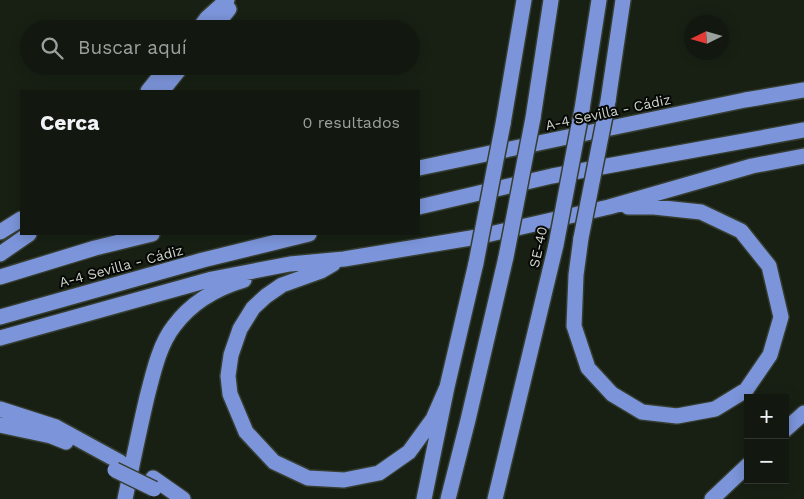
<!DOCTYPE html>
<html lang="es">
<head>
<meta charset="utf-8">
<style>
	body { margin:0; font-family:"Work Sans",sans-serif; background:#1b2118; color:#f1f3f6 }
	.controls { position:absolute; right:15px; bottom:15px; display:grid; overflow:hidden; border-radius:0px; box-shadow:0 2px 12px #0003 }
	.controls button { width:45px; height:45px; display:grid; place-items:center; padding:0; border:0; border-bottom:1px solid #31372f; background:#12180f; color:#f1f3f6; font:25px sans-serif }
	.compass { position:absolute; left:684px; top:15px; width:45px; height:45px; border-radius:50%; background:#12180f; box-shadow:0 2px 12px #0003; rotate:265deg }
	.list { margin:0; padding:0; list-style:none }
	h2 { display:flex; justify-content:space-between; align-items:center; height:65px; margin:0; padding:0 20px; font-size:21px }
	h2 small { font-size:16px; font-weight:400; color:#9ca09e }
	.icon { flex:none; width:28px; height:28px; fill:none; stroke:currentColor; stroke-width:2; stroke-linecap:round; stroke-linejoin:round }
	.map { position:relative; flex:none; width:804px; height:499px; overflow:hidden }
	.search { position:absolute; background:#12180f; box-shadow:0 2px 12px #0003; left:20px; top:20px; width:400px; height:55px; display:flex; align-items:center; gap:12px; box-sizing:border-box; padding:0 18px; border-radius:28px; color:#9ca09e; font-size:19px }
	.panel { position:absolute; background:#12180f; box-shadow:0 2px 12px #0003; left:20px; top:90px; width:400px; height:145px; border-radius:0px }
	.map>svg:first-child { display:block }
</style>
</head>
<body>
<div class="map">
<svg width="804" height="499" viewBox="0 0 804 499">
	<rect width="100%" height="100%" fill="#182014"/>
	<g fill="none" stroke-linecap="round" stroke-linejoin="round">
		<g stroke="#353d31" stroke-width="18">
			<path id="motorway" d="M199,29L207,18L227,0
				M213,29L229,9
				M148,91L168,66
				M162,91L182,66
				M608,101L623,0
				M582,109L599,0
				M533,118L551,0
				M503,124L524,0
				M419,168L745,100L804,90
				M419,207L552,176L804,130
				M0,232L21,219
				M581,238L576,275L574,326L588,368L612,394L642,412L677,416L715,409L746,390L770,355L781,317L769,266L741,231L701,212L654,207H628
				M0,254L29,234
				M333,264L321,271L282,285L266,296L253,308L240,329L231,355L228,376L230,394L246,432L274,462L308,478L344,480L379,473L409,452L433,419L447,387
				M0,277L95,248L152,234
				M0,317L203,260L309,234
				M0,338L212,279L290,264L344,259L477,237L609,207L752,166L804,156
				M0,409L56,427L120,462
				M0,425L51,436L66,442
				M785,430L804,413
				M153,478L183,499
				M125,499C132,465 139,431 147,397C153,374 159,345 174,326C191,303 217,288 244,280
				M424,499L447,387L476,263
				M448,499L468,420L506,257
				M495,499L556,245
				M712,499L748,465"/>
		</g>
		<use href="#motorway" stroke="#7c95da" stroke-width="15"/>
		<g stroke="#353d31" stroke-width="18" stroke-linecap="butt">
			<path id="motorway-bridge" d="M581,238L608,101
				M556,245L582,109
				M506,257L533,118
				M476,263L503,124
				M115,470L154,489"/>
		</g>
		<use href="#motorway-bridge" stroke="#7c95da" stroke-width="15"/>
	</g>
	<g text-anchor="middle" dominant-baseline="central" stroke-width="4" stroke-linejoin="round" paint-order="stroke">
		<g font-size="14" fill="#cfd4cc" stroke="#060805">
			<text transform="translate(608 112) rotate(-12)">A-4 Sevilla - Cádiz</text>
			<text transform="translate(538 247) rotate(-78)">SE-40</text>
			<text transform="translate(121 266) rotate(-15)">A-4 Sevilla - Cádiz</text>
		</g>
	</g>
</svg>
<div class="controls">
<button>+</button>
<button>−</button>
</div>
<svg class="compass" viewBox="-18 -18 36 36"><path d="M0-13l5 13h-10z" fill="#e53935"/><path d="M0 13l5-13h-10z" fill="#9ca09e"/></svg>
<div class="search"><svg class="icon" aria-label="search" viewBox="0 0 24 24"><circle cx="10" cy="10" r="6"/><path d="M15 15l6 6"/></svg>Buscar aquí</div>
<section class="panel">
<h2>Cerca<small>0 resultados</small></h2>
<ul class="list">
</ul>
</section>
</div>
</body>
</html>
